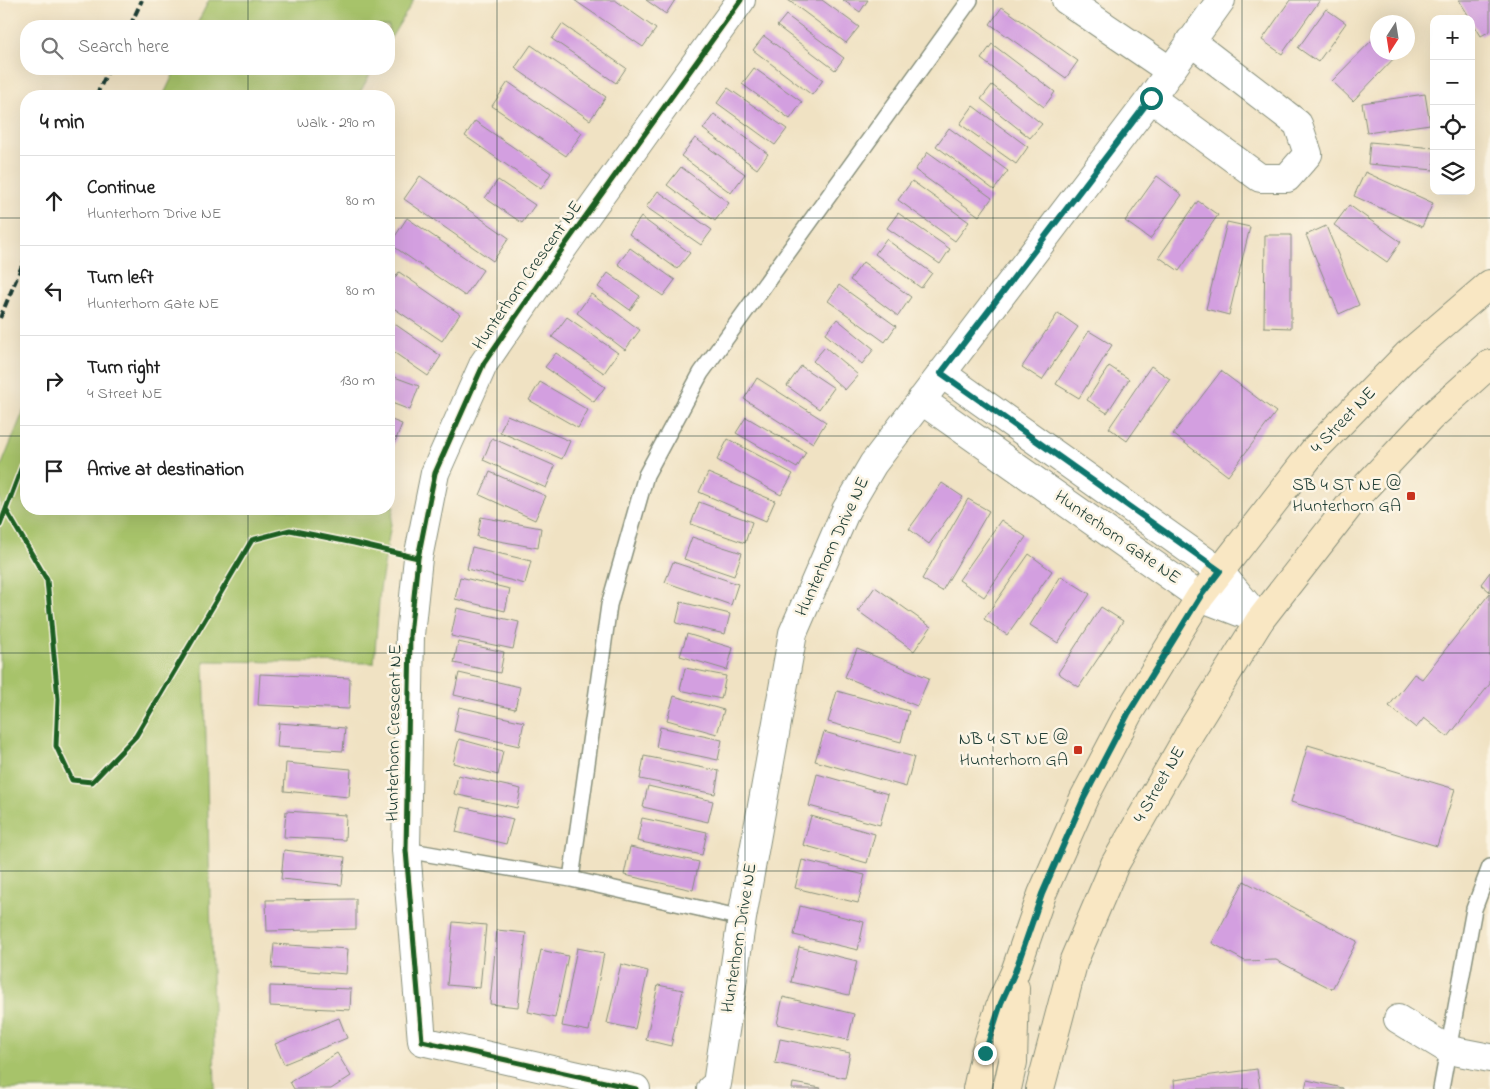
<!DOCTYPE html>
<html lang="en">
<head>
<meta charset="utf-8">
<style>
	body { margin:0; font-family:"Indie Flower",sans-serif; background:#f6f6f6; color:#222 }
	.controls { position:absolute; right:15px; top:15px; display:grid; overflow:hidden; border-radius:10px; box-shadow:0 5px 20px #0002 }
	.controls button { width:45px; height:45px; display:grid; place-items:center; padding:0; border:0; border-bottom:1px solid #e0e0e0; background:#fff; color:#222; font:25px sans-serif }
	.compass { position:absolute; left:1370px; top:15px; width:45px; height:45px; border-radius:50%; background:#fff; box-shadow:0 5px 20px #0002; rotate:192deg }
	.stop { position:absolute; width:15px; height:15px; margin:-11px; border:4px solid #0f766e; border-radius:50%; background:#fff }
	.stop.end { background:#0f766e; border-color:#fff; box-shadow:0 1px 5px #0008 }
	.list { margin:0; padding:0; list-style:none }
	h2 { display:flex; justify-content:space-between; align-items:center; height:65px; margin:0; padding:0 20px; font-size:21px }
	h2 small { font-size:16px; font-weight:400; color:#767676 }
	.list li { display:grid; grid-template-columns:32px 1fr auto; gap:15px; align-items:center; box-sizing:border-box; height:90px; padding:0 20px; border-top:1px solid #e0e0e0 }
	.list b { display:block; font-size:19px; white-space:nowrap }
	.list p { margin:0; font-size:16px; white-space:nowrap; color:#767676 }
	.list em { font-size:16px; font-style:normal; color:#767676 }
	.icon { flex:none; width:28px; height:28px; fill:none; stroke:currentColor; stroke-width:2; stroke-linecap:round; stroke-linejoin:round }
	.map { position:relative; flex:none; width:1490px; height:1089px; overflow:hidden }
	.search { position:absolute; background:#fff; box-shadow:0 5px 20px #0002; left:20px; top:20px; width:375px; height:55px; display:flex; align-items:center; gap:12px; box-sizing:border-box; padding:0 18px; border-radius:20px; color:#767676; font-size:19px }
	.panel { position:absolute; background:#fff; box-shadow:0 5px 20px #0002; left:20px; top:90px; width:375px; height:425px; border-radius:20px }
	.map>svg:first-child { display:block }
</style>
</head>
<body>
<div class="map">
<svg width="1490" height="1089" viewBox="0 0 1490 1089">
	<rect width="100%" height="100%" fill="#fcf5e5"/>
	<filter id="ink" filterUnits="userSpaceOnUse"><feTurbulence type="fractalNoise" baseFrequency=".02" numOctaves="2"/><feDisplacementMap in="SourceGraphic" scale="10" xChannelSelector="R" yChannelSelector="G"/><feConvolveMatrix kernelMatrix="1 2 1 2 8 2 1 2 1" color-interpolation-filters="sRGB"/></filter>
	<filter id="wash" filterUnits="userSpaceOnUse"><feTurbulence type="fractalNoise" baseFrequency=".0096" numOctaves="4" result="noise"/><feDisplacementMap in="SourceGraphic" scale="20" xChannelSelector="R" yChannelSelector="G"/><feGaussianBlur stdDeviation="1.12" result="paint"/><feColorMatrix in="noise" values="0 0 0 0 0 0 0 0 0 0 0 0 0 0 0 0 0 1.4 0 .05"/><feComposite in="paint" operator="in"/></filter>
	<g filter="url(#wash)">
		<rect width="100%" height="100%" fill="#f0e2c3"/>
		<path fill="#a7c36a" stroke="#63804f" d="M209,0H414L389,41V26H196Z
			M176,69H373L358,96H163Z
			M26,405V509H389V505L394,506L380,589L374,663L204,661L215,1089H0V469Z"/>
		<g id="blocks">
			<path fill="#d39fe0" d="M574,0H615L656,29L643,47Z
				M646,0H675L666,14Z
				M788,0H822L859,27L846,43Z
				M843,0H868L860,12Z
				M1290,0H1320L1282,54L1262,40Z
				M1459,0H1490V31L1481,36Z
				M1002,7L1078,61L1066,78L990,24Z
				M1326,9L1346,23L1318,62L1298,48Z
				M786,15L844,58L835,70L777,26Z
				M562,24L626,68L616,83L552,39Z
				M1378,34V52H1400L1353,101L1332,81Z
				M764,36L823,80L812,95L753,50Z
				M992,44L1055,92L1044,107L981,59Z
				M531,45L606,97L590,120L515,68Z
				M754,68L802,102L790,119L742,84Z
				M508,82L582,133L566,156L492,106Z
				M992,85L1042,124L1030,138L981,99Z
				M728,88L787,129L775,145L717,103Z
				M1425,94L1430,124L1367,133L1362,103Z
				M973,106L1028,147L1016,164L960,124Z
				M714,114L768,154L757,169L703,129Z
				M475,121L551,173L541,189L465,136Z
				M949,128L1008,171L994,190L936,146Z
				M695,138L745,174L731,193L681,156Z
				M1370,142L1434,148V170L1368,164Z
				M928,152L992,198L979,216L915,170Z
				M681,167L729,203L715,221L667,185Z
				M1365,172L1433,203L1422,227L1354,196Z
				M420,176L509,238L493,261L404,199Z
				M1157,176L1182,195L1150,239L1125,221Z
				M498,180L535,205L522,223L485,198Z
				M912,181L969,222L955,241L898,200Z
				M658,191L712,230L701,245L646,207Z
				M1198,201L1218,215L1179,271L1159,257Z
				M1349,205L1401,242L1387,262L1334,225Z
				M898,213L950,249L940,264L887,228Z
				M641,217L690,253L677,269L629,234Z
				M407,218L483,270L465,296L390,244Z
				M1227,222L1250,227L1229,315L1206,309Z
				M1326,226L1359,305L1339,314L1306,235Z
				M1265,235H1291V328L1264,327Z
				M886,239L932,273L921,288L875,254Z
				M630,248L675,280L663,296L618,264Z
				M863,262L911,297L898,316L850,280Z
				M399,272L460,314L442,341L389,305V286Z
				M608,273L640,296L630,310L598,287Z
				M839,285L896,326L885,342L828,301Z
				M591,294L640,330L625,350L577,313Z
				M1058,313L1078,327L1042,380L1022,367Z
				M567,317L618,353L604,373L552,337Z
				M837,319L874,349L862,364L825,334Z
				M389,320L441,356L428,376L389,349Z
				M1089,331L1112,345L1079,398L1056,384Z
				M825,347L858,375L845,390L813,361Z
				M556,353L605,387L594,402L545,367Z
				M801,366L834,388L819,409L787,386Z
				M1109,366L1129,379L1107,413L1087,400Z
				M1151,366L1170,379L1127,441L1109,428Z
				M1221,371L1276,412L1228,476L1173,434Z
				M389,375L419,386L410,410L389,402Z
				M757,378L826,422L813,443L744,399Z
				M540,382L588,410L578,428L529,400Z
				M507,415L570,441L562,459L500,432Z
				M746,417L806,452L797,468L736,433Z
				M389,419L402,424L391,452L389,451Z
				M492,438L555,466L546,488L483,460Z
				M728,439L793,474L781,495L717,460Z
				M490,472L546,496L535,520L480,495Z
				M708,473L775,501L766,521L699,492Z
				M942,483L963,497L929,544L909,529Z
				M968,499L989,511L942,591L922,579Z
				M699,502L752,522L745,543L691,524Z
				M481,517L541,528L538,548L477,537Z
				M1001,520L1026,537L984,597L959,580Z
				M692,537L742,553L734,576L684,559Z
				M472,547L531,561L525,584L467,569Z
				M1029,554L1052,571L1007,635L984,619Z
				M673,562L738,584L731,605L665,582Z
				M1490,572V592L1481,584Z
				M1061,576L1090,594L1058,643L1030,625Z
				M460,577L510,589L505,611L455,599Z
				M875,587L931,627L914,651L858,611Z
				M1490,593V684L1448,737L1424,718L1416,728L1389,706L1414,674L1422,679Z
				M681,602L730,614L725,634L676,623Z
				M1101,607L1123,621L1079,687L1058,673Z
				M457,608L519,622L513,649L451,636Z
				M687,634L733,648L727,670L680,656Z
				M458,642L504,652L500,673L454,663Z
				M857,649L929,678L917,706L845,677Z
				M685,668L726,676L721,699L680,690Z
				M459,673L520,687L515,709L454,695Z
				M260,674L350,678L349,709L258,705Z
				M837,691L909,711L901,742L828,722Z
				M674,696L724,710L717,734L667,720Z
				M459,707L524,722L519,746L454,731Z
				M279,723L345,728L343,751L277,747Z
				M660,727L722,740L718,760L656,747Z
				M824,732L914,757L906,787L815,761Z
				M459,739L503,751L498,775L453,763Z
				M1308,745L1455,789L1437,846L1291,802Z
				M644,756L719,771L715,794L640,779Z
				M286,763L351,769L349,797L284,791Z
				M817,774L888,794L880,825L809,806Z
				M458,775L521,789L517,808L454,794Z
				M648,786L713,801L708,822L643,807Z
				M462,807L513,819L506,844L456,832Z
				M286,811L346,815L345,840L284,837Z
				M811,816L875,834L867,863L803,845Z
				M642,818L707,832L702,855L637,841Z
				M630,847L699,862L693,890L624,875Z
				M284,850L345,857L342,885L281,879Z
				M802,860L865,875L858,903L795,888Z
				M1244,881L1357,941L1332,989L1276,960L1245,961L1212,943Z
				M356,899V929L267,931L266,900Z
				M800,906L864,922L858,950L794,935Z
				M453,922L486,925L480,988L447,985Z
				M497,930L526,933L518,1007L490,1004Z
				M274,944L348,949L346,974L272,968Z
				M799,947L857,961L849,995L791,982Z
				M577,948L604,953L589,1031L562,1026Z
				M541,950L568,956L555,1018L528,1012Z
				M621,964L648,971L635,1029L607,1023Z
				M658,985L683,990L671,1046L646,1040Z
				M270,986L351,989L350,1010L270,1006Z
				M783,997L854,1014L848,1040L777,1024Z
				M339,1018L347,1038L284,1064L275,1044Z
				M780,1039L850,1053L845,1078L775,1063Z
				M337,1053L351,1076L331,1089H294L290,1082Z
				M1257,1069L1260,1089H1175L1174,1080Z
				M1307,1080L1343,1088V1089H1305Z
				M793,1083L821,1088V1089H792Z"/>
		</g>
	</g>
	<g filter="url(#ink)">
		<use href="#blocks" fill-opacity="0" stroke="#88907c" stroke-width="1"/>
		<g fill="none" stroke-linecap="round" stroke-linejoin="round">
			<g stroke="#88907c" stroke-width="18">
				<path id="lane" d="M406,850L571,879L742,918
					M571,879L609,605L646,475L701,373L970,0
					M1441,1089L1474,909L1490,867"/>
			</g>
			<g stroke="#88907c" stroke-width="30">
				<path id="street" d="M1066,0L1169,70
					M1151,98L1260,178H1287L1308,154L1298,124L1190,41
					M941,373L1219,571L1259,619
					M921,400L1200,597L1260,620
					M1398,1019L1449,1050L1490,1058
					M636,1089L422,1041L406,850L410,635L418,558L435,473L484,363L565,245L741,0
					M711,1089L717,1084L742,918L793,633L846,510L873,464L1151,98L1221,0"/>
			</g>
			<g stroke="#88907c" stroke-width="30">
				<path id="secondary" d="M977,1089L985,1053L1001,1003L1015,972L1042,894L1084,798L1128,714L1200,597L1315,449L1407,355L1490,284
					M1007,1089L1013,1062L1015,988
					M1040,1089L1074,960L1115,864L1191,731L1260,620L1356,497L1431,417L1490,364"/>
			</g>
			<use href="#lane" stroke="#fff" stroke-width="15"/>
			<use href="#street" stroke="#fff" stroke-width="28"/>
			<use href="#secondary" stroke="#f9e7c3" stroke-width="28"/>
			<path stroke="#1f3d34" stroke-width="4" stroke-dasharray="8 4" stroke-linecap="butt" d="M130,26L142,0
				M96,96L109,69
				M0,318L26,256"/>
			<g stroke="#fcf5e5" stroke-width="8">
				<path id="cycleway" d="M6,510L47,580L58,699L56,746L72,780L92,782L136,736L252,540L290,530L354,543L418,558
					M0,525L26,456
					M636,1089L422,1041L406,850L410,635L418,558L435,473L484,363L565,245L741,0"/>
			</g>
			<use href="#cycleway" stroke="#1b5e20" stroke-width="5"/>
		</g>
	</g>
	<g fill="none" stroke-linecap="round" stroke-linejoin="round" filter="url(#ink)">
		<path stroke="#0f766e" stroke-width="6" d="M985,1053L1001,1003L1015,972L1042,894L1084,798L1128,714L1200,597L1220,571L941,373L1151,98"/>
	</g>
	<path fill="none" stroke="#1f3d34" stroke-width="1" stroke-opacity="0.55" d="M248,0V26M497,0V1089M745,0V1089M993,0V1089M1242,0V1089M248,69V96M0,218H26M389,218H1490M0,436H26M389,436H1490M248,509V1089M0,653H1490M0,871H1490"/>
	<g fill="#c8321e" stroke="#fcf5e5" stroke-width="2">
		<rect x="1406" y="491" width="10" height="10" rx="2.5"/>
		<rect x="1073" y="745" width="10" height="10" rx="2.5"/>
	</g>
	<g text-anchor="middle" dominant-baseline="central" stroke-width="5" stroke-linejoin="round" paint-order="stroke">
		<g font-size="18" fill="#1f3d34" stroke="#fcf5e5">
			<text transform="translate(528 276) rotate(-55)">Hunterhorn Crescent NE</text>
			<text transform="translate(1344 421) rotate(-46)">4 Street NE</text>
			<text transform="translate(1117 538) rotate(35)">Hunterhorn Gate NE</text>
			<text transform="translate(833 547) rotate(-65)">Hunterhorn Drive NE</text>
			<text transform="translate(395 733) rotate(-89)">Hunterhorn Crescent NE</text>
			<text transform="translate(1160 785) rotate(-60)">4 Street NE</text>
			<text transform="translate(740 938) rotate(-81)">Hunterhorn Drive NE</text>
		</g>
		<g font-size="18" fill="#1f3d34" stroke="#fcf5e5" text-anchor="end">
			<text x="1401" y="486">SB 4 ST NE @<tspan x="1401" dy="21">Hunterhorn GA</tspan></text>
			<text x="1068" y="740">NB 4 ST NE @<tspan x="1068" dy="21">Hunterhorn GA</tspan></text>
		</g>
	</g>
</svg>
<div class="controls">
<button>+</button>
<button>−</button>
<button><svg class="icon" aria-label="locate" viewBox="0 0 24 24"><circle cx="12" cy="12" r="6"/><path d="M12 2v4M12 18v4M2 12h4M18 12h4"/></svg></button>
<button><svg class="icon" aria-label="layers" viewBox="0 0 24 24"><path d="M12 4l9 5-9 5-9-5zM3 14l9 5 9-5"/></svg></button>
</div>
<svg class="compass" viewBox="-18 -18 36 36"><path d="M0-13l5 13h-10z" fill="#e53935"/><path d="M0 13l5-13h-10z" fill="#767676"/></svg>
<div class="stop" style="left:1151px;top:98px"></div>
<div class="stop end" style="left:985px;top:1053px"></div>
<div class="search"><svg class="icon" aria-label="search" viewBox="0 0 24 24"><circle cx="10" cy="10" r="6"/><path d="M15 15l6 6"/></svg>Search here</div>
<section class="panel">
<h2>4 min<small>Walk · 290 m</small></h2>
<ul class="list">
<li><svg class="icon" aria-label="ahead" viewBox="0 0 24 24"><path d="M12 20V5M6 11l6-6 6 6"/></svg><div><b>Continue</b><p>Hunterhorn Drive NE</p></div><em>80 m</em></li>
<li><svg class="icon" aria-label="left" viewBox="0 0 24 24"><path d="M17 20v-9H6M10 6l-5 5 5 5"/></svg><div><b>Turn left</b><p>Hunterhorn Gate NE</p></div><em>80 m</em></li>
<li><svg class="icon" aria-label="right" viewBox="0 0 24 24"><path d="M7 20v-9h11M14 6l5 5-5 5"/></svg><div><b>Turn right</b><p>4 Street NE</p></div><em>130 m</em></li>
<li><svg class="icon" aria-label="arrive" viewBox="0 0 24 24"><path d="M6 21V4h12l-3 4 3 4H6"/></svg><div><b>Arrive at destination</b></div></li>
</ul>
</section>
</div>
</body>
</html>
